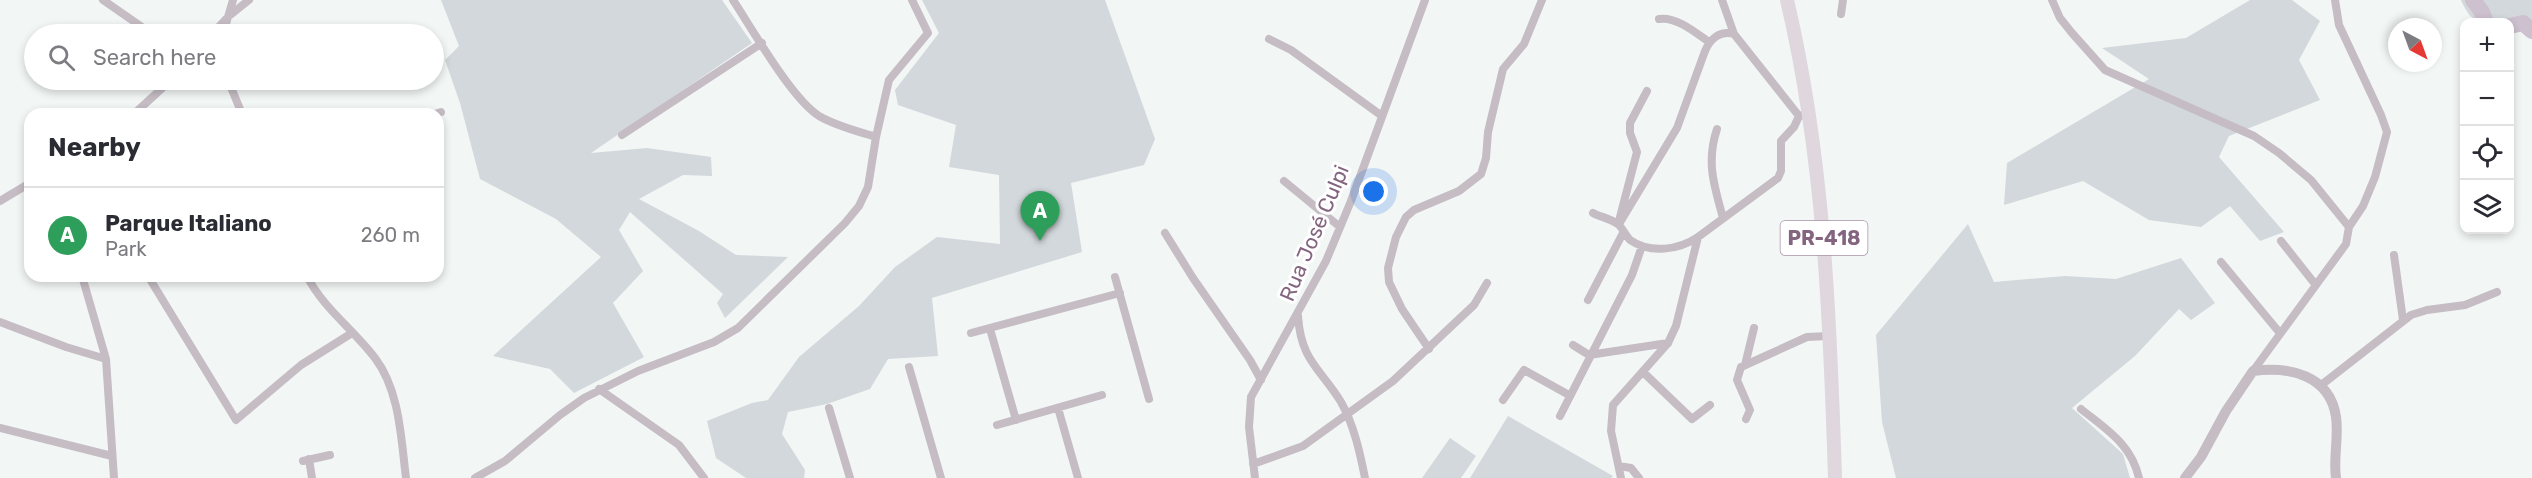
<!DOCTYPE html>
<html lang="en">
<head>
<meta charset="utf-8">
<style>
	body { margin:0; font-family:Rubik,sans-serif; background:#f7f7f7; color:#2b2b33 }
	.controls { position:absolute; right:18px; top:18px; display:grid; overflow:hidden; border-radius:12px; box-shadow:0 3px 9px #0003 }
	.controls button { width:54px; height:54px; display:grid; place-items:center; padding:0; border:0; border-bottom:2px solid #e1e1e2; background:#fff; color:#2b2b33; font:30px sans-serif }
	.compass { position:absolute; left:2388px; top:18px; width:54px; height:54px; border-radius:50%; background:#fff; box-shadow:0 3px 9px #0003; rotate:139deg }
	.you { position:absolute; left:1374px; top:192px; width:21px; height:21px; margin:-15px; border:4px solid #fff; border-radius:50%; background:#1a73e8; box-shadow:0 0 0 9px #1a73e833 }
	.badge { display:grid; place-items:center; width:39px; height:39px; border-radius:50%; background:#1a73e8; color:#fff; font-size:20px; font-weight:700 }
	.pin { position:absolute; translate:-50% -50px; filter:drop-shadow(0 2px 3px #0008) }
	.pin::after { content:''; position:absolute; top:32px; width:21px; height:18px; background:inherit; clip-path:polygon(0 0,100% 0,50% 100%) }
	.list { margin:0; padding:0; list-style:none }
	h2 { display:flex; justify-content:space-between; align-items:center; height:78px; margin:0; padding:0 24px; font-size:26px }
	h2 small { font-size:20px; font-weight:400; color:#7c7c81 }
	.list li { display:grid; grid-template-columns:39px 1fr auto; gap:18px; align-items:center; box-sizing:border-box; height:96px; padding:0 24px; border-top:2px solid #e1e1e2 }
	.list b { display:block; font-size:22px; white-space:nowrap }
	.list p { margin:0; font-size:20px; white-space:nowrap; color:#7c7c81 }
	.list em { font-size:20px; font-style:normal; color:#7c7c81 }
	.icon { flex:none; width:33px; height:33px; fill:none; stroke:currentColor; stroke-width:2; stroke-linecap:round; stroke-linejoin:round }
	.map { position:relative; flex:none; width:2532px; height:478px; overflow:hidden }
	.search { position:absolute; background:#fff; box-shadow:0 3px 9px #0003; left:24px; top:24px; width:420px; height:66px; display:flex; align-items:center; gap:15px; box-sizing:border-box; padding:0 21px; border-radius:33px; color:#7c7c81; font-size:22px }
	.panel { position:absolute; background:#fff; box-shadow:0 3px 9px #0003; left:24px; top:108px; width:420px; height:174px; border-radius:18px }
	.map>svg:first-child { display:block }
</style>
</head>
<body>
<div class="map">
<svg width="2532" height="478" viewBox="0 0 2532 478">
	<rect width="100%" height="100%" fill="#f2f6f5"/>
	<path fill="#d2d8db" d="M441,0H722L752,43L591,153L647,148L711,157L712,176L683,175L639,199L699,231L736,255L788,257L725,318L717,303L723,294L630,212L619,230L643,271L613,303L644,357L574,393L550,369L493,356L601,257L556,219L480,179L460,103L445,60L459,46Z
		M922,0H1105L1155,139L1144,165L1071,183L1082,252L932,298L938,356L888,359L870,389L827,404L788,412L782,434L805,470L804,478H746L716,458L707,421L752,403L768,400L799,357L859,306L895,267L937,237L1000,244L999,175L949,167L956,125L898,105L895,90L939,33Z
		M2250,0H2292L2320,21L2299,60L2320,100L2229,136L2219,157L2284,232L2260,241L2230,206L2201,227L2149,220L2083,181L2004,205L2007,163L2149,79L2102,48L2186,38Z
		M2461,0H2532V34L2526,26L2510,29V22C2483,22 2473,28 2461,0Z
		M1968,224L1994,282L2065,276L2116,279L2181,258L2215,303L2191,320L2179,309L2135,356L2072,408L2123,454L2130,478H1896L1882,422L1876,335Z
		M1508,416L1613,476L1611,478H1470Z
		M1450,438L1476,456L1461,478H1422Z"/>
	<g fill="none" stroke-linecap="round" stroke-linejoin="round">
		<path stroke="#cdc0cf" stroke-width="16" d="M2473,0L2482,12L2486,22
			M2510,26L2523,23L2532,31"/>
		<path stroke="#c5bcc4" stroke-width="8" d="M103,0L152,34
			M733,0C753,30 791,98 819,116C836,126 857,131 876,137
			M1722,0L1734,34
			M2052,0L2060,18L2072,33L2105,70L2254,136L2279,153L2311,180L2349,227
			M1841,14L1843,0
			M1659,19C1676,16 1696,33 1709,42
			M212,34L229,16L249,0
			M223,34L233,0
			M1269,39L1291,50L1382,116
			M228,80L242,114
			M134,114L171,80
			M435,114L441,112
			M1717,129C1706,162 1714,185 1723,218
			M622,135L762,43
			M1284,181L1340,227
			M0,201L30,183
			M1593,213C1600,217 1613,219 1619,225C1623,229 1625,235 1630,240C1650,254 1679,250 1698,237
			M1620,217L1637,152L1630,133V123L1647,91
			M1619,224L1677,128L1705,51C1710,39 1720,30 1734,34L1799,116
			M1165,233L1193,278L1250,360L1261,380
			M2281,241L2315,284
			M2394,255L2403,320
			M2221,262L2279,332
			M82,276L106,359L114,478
			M148,276L236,420L301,365L352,333
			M307,276C323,308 353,329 375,358C400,391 401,439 406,478
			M1115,277L1149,399
			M1588,300L1623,233
			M1298,316C1301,361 1320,368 1341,402C1354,425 1360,453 1365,478
			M0,322L66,347L106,359
			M990,329L1016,420
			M971,333L1120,293
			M1573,345L1589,355L1668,343
			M1429,349L1402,309L1389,282L1388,268L1396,237L1406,217L1414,210L1459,191L1481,174L1486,158L1488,132L1503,69L1524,44L1542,0
			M1745,365L1754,328
			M909,367L941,478
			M2253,371L2346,244L2349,227L2363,206L2375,177L2387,132L2381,115L2339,25L2335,0
			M1643,372L1692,419L1710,405
			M2320,386L2411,315L2427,310L2465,305L2497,292
			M599,389L679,445L704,478
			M1503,400L1524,370L1569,395
			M829,408L850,478
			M1058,408L1078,478
			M2081,409C2107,430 2131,444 2139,478
			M1560,416L1632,275L1642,246
			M1746,419L1750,410L1737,380L1741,367L1807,337L1829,336
			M997,425L1102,395
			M0,428L112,456
			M309,459L312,478
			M303,461L330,455
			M1253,464L1303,446L1393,381L1474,305L1487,283
			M1619,466L1631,468L1639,478
			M475,478L505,461L560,415L584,398L638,371L714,342L738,328L845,223L859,206L868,187L876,137L889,80L928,33L912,0
			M1255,478L1249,427L1251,397L1326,261L1351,201L1425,0
			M1621,478L1611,431L1613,405L1668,343L1676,326L1698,237L1778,178L1781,171V141L1794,127L1799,116L1810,114"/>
		<path stroke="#c5bcc4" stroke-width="10" d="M2185,478L2201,457L2226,411L2253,371C2289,366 2330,375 2336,417C2339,437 2333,458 2336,478"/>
		<path stroke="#dfd6de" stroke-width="14" d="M1787,0C1824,157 1830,317 1835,478"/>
	</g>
	<g text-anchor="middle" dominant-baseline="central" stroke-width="6" stroke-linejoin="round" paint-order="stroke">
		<rect fill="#fff" stroke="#a993a6" stroke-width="1.5" x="1780.5" y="221" width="87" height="34" rx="4.5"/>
		<g font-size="20" font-weight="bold" fill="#846580">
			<text x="1824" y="238">PR-418</text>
		</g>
		<g font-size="21" fill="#846580" stroke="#fff">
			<text transform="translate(1314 233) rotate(-67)">Rua José Culpi</text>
		</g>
	</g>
</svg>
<div class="controls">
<button>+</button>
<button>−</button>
<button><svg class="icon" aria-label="locate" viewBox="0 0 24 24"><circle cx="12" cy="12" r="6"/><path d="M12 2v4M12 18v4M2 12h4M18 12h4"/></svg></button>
<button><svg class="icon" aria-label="layers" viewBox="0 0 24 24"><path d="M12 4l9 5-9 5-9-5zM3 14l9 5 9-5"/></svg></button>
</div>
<svg class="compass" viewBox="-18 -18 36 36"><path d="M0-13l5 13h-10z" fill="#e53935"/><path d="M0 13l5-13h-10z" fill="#7c7c81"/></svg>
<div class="you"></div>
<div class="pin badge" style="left:1040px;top:241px;background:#2e9e5b">A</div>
<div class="search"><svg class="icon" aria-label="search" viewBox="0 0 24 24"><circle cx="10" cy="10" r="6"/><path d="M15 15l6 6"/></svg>Search here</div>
<section class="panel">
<h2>Nearby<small></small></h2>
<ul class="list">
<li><span class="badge" style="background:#2e9e5b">A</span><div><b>Parque Italiano</b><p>Park</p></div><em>260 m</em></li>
</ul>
</section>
</div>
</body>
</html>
